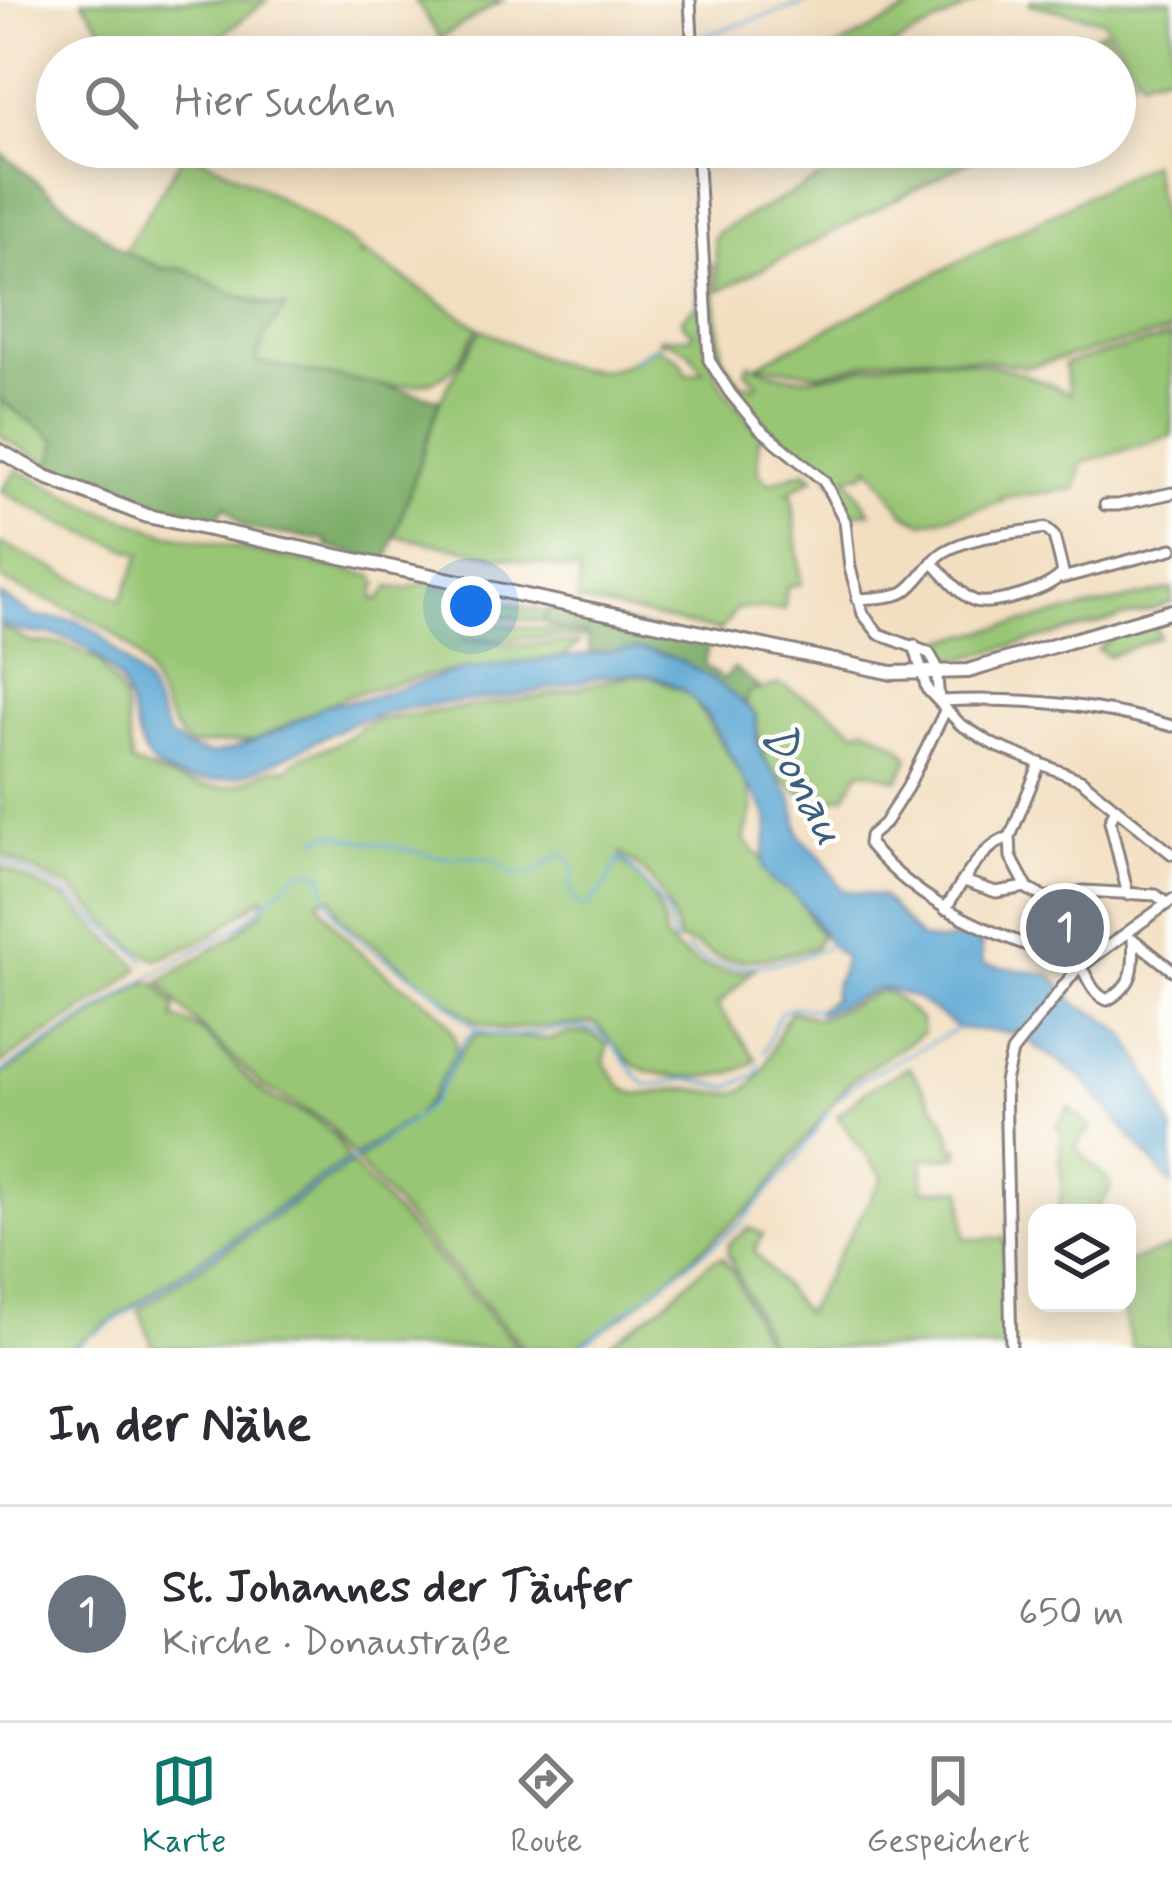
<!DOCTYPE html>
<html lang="de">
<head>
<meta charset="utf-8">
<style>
	body { margin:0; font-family:Mynerve,sans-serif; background:#f2f2f3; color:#2b2b33 }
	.controls { position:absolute; right:36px; bottom:36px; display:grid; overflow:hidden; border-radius:24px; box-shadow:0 6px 30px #0003 }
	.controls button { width:108px; height:108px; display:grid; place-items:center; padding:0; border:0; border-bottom:3px solid #e1e1e2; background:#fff; color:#2b2b33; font:60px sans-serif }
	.you { position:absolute; left:471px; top:606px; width:42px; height:42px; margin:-30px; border:9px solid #fff; border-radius:50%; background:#1a73e8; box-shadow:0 0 0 18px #1a73e833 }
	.badge { display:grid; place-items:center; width:78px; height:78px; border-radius:50%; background:#0f766e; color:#fff; font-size:39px; font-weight:700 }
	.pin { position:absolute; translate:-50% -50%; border:6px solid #fff; box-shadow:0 3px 12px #0006 }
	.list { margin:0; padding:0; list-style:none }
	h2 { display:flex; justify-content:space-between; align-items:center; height:156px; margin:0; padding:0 48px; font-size:51px }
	h2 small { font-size:39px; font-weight:400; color:#7c7c81 }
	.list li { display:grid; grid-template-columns:78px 1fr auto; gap:36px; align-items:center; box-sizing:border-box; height:216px; padding:0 48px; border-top:3px solid #e1e1e2 }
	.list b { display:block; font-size:45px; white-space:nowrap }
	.list p { margin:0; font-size:39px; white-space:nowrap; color:#7c7c81 }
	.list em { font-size:39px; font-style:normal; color:#7c7c81 }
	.icon { flex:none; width:66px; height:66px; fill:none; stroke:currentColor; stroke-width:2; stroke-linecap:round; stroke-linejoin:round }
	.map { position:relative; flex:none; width:1172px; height:1348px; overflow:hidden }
	.search { position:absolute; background:#fff; box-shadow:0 6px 30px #0003; left:36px; right:36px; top:36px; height:132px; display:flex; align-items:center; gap:30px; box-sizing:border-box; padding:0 42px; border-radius:66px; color:#7c7c81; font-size:45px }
	.sheet { height:372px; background:#fff }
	nav { display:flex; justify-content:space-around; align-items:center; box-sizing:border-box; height:168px; border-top:3px solid #e1e1e2; background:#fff; font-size:33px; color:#7c7c81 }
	nav a { display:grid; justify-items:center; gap:6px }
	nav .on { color:#0f766e }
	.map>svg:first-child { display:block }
</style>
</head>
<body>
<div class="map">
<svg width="1172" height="1348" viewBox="0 0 1172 1348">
	<rect width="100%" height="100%" fill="#fdfcf7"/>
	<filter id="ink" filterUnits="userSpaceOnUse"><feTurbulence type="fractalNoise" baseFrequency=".00833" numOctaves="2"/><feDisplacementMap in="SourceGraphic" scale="24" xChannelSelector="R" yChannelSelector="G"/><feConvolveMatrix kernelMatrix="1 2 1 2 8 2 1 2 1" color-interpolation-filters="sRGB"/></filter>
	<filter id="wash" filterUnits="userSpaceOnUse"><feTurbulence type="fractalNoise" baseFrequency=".004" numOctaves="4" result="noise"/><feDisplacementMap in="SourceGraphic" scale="48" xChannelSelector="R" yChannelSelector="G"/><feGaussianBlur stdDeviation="2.7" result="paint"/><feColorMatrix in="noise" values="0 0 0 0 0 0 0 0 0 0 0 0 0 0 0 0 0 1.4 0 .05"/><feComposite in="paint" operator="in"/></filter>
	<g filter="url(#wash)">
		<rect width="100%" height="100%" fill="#f2dec0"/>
		<path fill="#99c674" stroke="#5e7458" stroke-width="3" d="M82,0H267L194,57H122Z
			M415,0H503L440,38Z
			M928,0H981L872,57H819Z
			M1032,0H1172V72L1141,79L1103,20L1029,4Z
			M1104,30L1133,78L1115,87V57H1052Z
			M880,147H997L719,291L714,238L718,232Z
			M184,154C219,157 328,228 362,250L360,256L366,253L478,327C469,342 461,363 447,373C411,403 299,371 256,362L265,334L285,309L224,290L184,268L164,269L124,252Z
			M1151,163L1172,270V331L1027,367L981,359L924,356L882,359L821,374L757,365Z
			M696,239L699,244C704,335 693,364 762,434L758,443L759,473L769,483L806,471L814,477L787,493L792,494L801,584L787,586L784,610L737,608L720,631L577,601L581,572L395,536L440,400L481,329C520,346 576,383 621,366C633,362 643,352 655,346L680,360L687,374L703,372L690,352L668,341L660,343L659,338L690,337L693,332L683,324L682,318L698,304Z
			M711,262L723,358L743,386L749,383L753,388L758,383L745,370L749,363C809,392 834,370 892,362C957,353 1013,365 1070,394L1064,364L1172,336V436L1082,463L1076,489L1000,498L1002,502L924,523L905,514L870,466L864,474L847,476L870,512L849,514L841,493L818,458L812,463C753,418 710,378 709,299C709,286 708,272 711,262Z
			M0,400L59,441L50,465L0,436Z
			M17,470L99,510L166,534L374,576L378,585L374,588V600H380L389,587L407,589L423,583L546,612L542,621L487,616L470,621L588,634L586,637L459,640L523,645L579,643L565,656L429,675L346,696L255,740L190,746C164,726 159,683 138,657C102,613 48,604 0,579V543L121,600L141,554L65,525L1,491Z
			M1172,589V602L1154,609L962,659L940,654L930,643Z
			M1154,621L1159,637L1109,656L1098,650L1114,634Z
			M0,626L30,642L63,644L98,660L124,699L132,764C162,773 190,789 224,787C247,786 266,764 287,769C306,749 320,753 340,742C352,736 361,726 375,720L540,697L632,675L653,677L691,696L746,783L753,807L744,840L762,859L764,870L796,896L821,936L814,948C784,954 745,967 715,956C701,950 696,942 679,941C671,905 654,874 621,854V861C646,879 664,909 665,939C690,964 719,978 754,969L717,1006L756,1059C736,1083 659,1081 635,1065C618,1054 610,1035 594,1023L501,1030L477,1023L340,919L333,898L318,900C334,930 362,956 389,976C418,998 452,1008 457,1050L430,1099L416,1115C445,1094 450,1058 477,1034L551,1039L568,1033H590L608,1044L604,1062C612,1071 617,1086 628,1091C643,1098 660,1091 675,1089C697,1085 732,1102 750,1086C772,1067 774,1033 791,1011L819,1019L881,991L892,994L921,1020L923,1033L851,1080L758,1201L626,1314L575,1348H524L356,1161L410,1119L353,1156L328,1123L264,1087L183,1010L160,982L234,936L264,910L263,897L210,937L158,960L135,948L71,888L0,854Z
			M779,684L827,709L856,731L865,727L900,746L909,758L898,780L869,771L859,772L845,796L835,798L828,806C779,784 759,770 756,715L744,702L748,693Z
			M0,866L66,899L140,968L110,993L0,1064Z
			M147,982L155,983L175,1006L174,1019C209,1023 239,1078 268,1096C288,1108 309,1112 326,1128C336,1137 342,1148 348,1159L71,1348H0V1076Z
			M909,1067L945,1121L955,1149L959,1148L958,1156L923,1159V1190L963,1189L965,1239L1004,1238L1005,1348H772L727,1251L729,1243L749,1228L763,1234L754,1251L805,1313L883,1177L837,1116L867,1090Z
			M1069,1107L1091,1128L1075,1147L1110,1183V1189L1098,1208L1103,1213H1056C1068,1189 1056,1163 1062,1133L1056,1127Z
			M351,1164L519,1348H153L139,1309Z
			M1172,1247V1348H1132L1121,1303H1127V1262Z
			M722,1257L733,1272L768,1348H604L661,1306L710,1262Z"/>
		<path fill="#7aab66" stroke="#4e6650" stroke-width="3" d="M0,152L124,252L164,269L184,268L224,290L269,307H286L265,334L256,362C318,375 380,382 440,400L387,561L328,547L326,541C309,536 254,532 246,528C238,523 231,513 226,505L219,516L212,518L92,485L50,465L58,441L0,400Z
			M550,607L709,640L704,665L723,680L734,668L760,688L748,693L744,704C675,661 678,645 590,653L587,634L561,630L542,621Z"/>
		<path fill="#5ca7d4" stroke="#3f6488" stroke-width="3" d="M0,595L36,617L76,620L99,633L146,683L169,736L188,749L212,754L233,749L285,728L325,705L364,699L461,670L635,649C680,651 723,685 756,715L757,745L764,760L792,798L800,836L823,859L842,890L883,897L920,938L940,942L974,934L980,939L983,964L1051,975L1078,1006L1100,1015L1126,1035L1154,1085L1172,1129V1185L1079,1075L1016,1033L958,1028L916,998L888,989H877L820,1014L817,1010L833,999C832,982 844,974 844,957C820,938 813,912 793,894C784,887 770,884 765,872C757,856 775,835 765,811C760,800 750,790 744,780C725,748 709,704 675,686C662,678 647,674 632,674C596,674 559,689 524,694C471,703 414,702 362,720C303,740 242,797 175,776C127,762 141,712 118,680C102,658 80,639 52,635C31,632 19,634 0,623Z"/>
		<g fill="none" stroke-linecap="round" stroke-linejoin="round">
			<path stroke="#5ca7d4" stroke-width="3" d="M706,35L815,0
				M696,239L701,332
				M634,361L656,346
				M315,839L331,834L446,858L482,857L496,861L511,874H532L560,854L567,856L574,872C568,888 569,900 586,908L605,886L619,859L625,860L666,911L673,942L677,943
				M0,860L62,890L146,961
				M687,948C718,982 796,962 832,944
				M764,1052L780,1013L792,1007L818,1010
				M0,1073L144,981L241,925L299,872L311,870L323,875C325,934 391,958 432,989C448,1000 464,1023 481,1031C518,1046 556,1022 590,1029C615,1034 627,1072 648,1086L687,1079L728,1087L757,1074L759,1064
				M839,1098L856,1082L961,1027
				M95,1334L413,1119L433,1101L465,1039L477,1030
				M74,1348L84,1341
				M578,1348L740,1224L796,1160L828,1112"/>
		</g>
	</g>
	<g filter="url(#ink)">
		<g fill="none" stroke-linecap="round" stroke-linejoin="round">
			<g stroke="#8a807e" stroke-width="15">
				<path id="minor" d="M690,0L693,57
					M697,147L709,360L730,393L759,428L824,481L845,521L850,568L863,614L879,634L929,653L936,665L939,701
					M1105,505H1118L1172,493
					M1062,578L1172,549
					M857,599C871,598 892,598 904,592C920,582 928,562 944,552C972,535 1013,534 1045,528L1054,536L1063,572C1054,588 994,607 975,601C959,595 944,574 932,562
					M914,645L927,689L960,724L994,745L1081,780L1172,854
					M939,701C1016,697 1097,704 1172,726
					M945,711L907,788L884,824L870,836L869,844C922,909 999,937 1076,962C1090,975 1088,991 1107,1000C1134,986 1135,967 1133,939
					M1040,763L1010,837L1011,857L1028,889L1045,898L1084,891L1156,895L1167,904
					M1116,808L1110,821L1128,895
					M964,881L996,892L1026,887
					M945,909C961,885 981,845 1010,837
					M1134,940L1172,970
					M1011,1348L1005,1082L1012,1052L1077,969L1172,900"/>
			</g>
			<g stroke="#8a807e" stroke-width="18">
				<path id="major" d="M0,451L46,477L147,516L892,673L968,671L1172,611"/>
			</g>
			<use href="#minor" stroke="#fff" stroke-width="9"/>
			<use href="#major" stroke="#fff" stroke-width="12"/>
		</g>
	</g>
	<g text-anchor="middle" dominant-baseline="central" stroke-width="9" stroke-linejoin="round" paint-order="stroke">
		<g font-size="48" font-style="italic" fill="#3c5e80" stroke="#fdfcf7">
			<text transform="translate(802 784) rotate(62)">Donau</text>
		</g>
	</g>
</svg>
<div class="controls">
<button><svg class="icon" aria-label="layers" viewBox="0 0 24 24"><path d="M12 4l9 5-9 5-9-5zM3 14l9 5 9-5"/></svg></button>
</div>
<div class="you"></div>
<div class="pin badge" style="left:1065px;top:928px;background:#6b7280">1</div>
<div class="search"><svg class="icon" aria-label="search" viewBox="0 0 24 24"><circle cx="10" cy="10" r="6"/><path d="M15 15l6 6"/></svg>Hier suchen</div>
</div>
<section class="sheet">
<h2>In der Nähe<small></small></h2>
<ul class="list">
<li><span class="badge" style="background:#6b7280">1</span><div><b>St. Johannes der Täufer</b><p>Kirche · Donaustraße</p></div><em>650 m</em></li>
</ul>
</section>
<nav>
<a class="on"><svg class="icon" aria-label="map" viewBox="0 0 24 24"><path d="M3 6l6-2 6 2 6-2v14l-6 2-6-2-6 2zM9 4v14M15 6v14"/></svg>Karte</a>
<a><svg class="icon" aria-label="directions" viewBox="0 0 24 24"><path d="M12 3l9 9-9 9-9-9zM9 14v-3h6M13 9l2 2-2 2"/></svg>Route</a>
<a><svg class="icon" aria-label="saved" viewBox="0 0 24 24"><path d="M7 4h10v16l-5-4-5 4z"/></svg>Gespeichert</a>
</nav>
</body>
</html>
